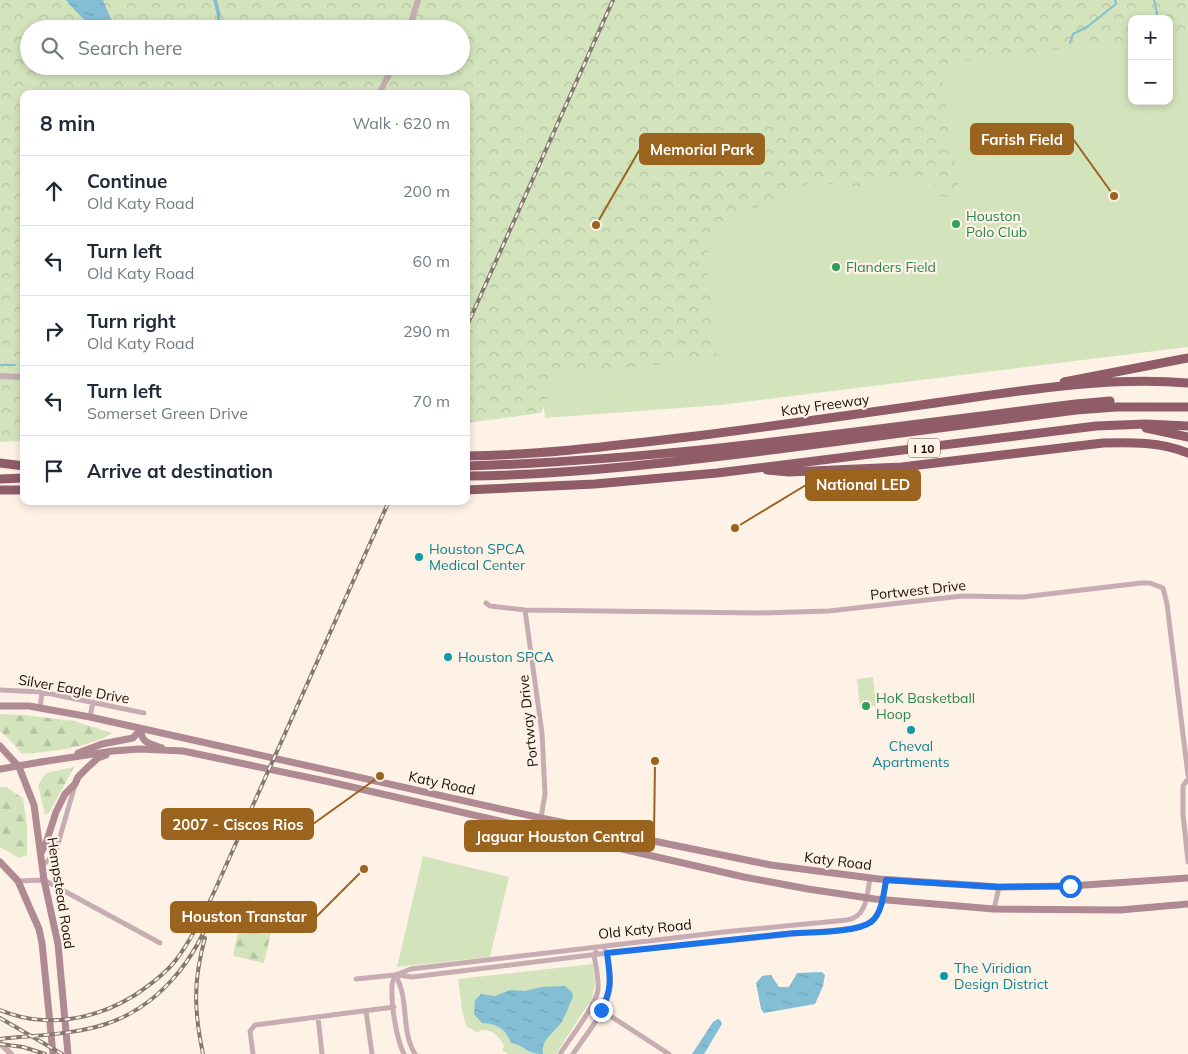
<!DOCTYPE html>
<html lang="en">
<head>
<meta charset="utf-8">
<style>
	body { margin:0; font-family:Mulish,sans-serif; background:#f2f2f3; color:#1f2937 }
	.controls { position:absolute; right:15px; top:15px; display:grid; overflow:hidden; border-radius:10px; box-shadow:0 2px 8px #0003 }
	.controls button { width:45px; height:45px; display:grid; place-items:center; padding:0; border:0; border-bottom:1px solid #e0e1e3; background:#fff; color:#1f2937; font:25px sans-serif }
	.stop { position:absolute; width:15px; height:15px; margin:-11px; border:4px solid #1a73e8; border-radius:50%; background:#fff }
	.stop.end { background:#1a73e8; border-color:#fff; box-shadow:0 1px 5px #0008 }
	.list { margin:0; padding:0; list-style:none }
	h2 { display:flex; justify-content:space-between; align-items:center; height:65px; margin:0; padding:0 20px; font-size:21px }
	h2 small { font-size:16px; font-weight:400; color:#747a83 }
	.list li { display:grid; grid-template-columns:32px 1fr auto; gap:15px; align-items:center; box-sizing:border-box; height:70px; padding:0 20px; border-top:1px solid #e0e1e3 }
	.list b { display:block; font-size:19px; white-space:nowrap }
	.list p { margin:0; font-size:16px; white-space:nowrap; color:#747a83 }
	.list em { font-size:16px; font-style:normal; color:#747a83 }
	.icon { flex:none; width:28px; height:28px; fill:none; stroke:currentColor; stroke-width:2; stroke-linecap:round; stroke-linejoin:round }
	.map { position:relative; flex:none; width:1188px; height:1054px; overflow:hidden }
	.search { position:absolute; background:#fff; box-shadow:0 2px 8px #0003; left:20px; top:20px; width:450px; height:55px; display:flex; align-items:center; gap:12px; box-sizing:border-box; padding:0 18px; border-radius:28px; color:#747a83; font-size:19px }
	.panel { position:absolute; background:#fff; box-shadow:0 2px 8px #0003; left:20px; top:90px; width:450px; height:415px; border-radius:10px }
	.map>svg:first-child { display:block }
</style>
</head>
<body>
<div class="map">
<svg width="1188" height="1054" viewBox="0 0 1188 1054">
	<defs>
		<pattern id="forest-firs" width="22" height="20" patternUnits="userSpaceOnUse" patternTransform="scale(1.25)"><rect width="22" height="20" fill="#d3e4bd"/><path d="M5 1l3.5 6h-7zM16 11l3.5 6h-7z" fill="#b5c3a1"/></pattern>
		<pattern id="park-crowns" width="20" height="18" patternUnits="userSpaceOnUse" patternTransform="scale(1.25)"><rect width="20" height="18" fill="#d3e4bd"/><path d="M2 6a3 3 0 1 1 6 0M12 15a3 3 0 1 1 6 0" fill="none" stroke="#b5c3a1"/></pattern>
		<pattern id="water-ripples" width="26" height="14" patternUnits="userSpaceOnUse" patternTransform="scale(1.25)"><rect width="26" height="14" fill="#83bed4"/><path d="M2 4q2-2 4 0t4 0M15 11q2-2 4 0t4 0" fill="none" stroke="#71a2b4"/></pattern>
	</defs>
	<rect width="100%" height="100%" fill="#fef2e7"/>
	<path fill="#d3e4bd" d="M1188,27V347L720,405L545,418L540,372L928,62L1132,35V101H1169V30Z
		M873,677L876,706L860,708L857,679Z
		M423,856L509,877L490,957L397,967Z
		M593,964L595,983L592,998L556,1054H508L502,1050L504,1046C499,1036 493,1029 481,1030L478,1033L466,1026L462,1010L458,979Z"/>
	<path fill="url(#forest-firs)" d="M0,714L24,715L74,721L112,733C89,748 49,752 22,754L12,742L0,731Z
		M74,767L49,813L45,815L38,785L46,773Z
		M0,787H6L23,798L27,826V855L19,858L0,847Z
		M248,900L277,907L264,963L234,956L233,954L246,901Z"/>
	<path fill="url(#park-crowns)" fill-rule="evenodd" d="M0,0H1188V33L1169,35V19H1132V40L940,64L960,197H938L931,174L859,187L810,182L783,199L740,213L712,237L707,258L717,360L558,373L541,413L466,423V94H24V441L0,442ZM29,29H461V66H29Z"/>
	<path fill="url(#water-ripples)" d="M66,0H103C109,13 109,19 119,29C112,29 102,30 95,28C90,26 69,5 66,0Z
		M213,0H217L220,11L221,29H216L217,15Z
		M822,972L825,975L823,986L815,1004L764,1013L761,1009L756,983L762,976L771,975L779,987H789L797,973Z
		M565,986L572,992L573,997C569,1005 566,1015 561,1023C553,1034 541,1039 543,1054C525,1054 525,1045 511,1043C506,1029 496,1023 482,1023L474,1014L475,1000L481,994L495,996L510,990L525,991L541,987Z
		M718,1019L721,1021L722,1024L704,1054H692L713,1022Z"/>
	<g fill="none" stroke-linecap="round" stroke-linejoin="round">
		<path stroke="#83bed4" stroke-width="2" d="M1154,0L1157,13L1156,19
			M1070,43L1073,34L1087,27L1116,4L1115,0
			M0,365H15"/>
		<path stroke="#c7adb2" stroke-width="5" d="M486,603L490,606L525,610L758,613L829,611L962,596L1023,597L1141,583H1150L1163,588L1167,604L1188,775
			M525,610L542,733L545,794L539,830
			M0,690L42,692L144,713
			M40,708L42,692
			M90,717L93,702
			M1188,779L1183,786V814L1188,862
			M43,865L55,854L75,785
			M18,881L44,880L160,943
			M994,909L999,887
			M395,975C410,998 400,1030 415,1054
			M395,975C394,978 392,982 392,986C391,1004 396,1038 404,1054
			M398,975L412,977L607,953L856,928C883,921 881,904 887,880
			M356,979L395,975L411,969L724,932L847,920C867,917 867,895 870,878
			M592,1004L669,1054
			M366,1011L372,1054
			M318,1017L322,1054
			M253,1054L250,1031L255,1025L394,1007
			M560,1054C570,1038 595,1007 598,990C599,979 596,966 594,955L596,952
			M573,1054C585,1036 607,1010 610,989C612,977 609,964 607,953L605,951"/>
		<path stroke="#c7adb2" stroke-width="6" d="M409,29L418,0
			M379,94L393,66
			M0,376L24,377
			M0,1043L11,1054"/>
		<path stroke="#b08a92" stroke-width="7" d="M0,706H29L90,717L541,818L771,865L879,879L999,887L1070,886L1188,878
			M141,729C141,744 150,743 162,748
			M0,746L19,767L34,805L44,880L58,944L68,1054
			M78,753L102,744L133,738L141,729
			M41,762L113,751L139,749L183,751L330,782L744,877L808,889L875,899L994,909L1120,910L1188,904
			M41,853L46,843L56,812L65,794L75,784L78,777L87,768L98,758L106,755
			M0,862L18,881L39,929L42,943L53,1054"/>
		<path stroke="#8f5c68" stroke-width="9" d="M1064,382L1188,358
			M1146,428L1188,437
			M466,456C543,455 619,445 696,436C774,426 851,415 928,404C1013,392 1103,376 1188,383
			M0,463L24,466
			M466,466C671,460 873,429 1076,404L1110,401
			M767,470L789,472L902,467L1103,443C1131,442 1161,442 1188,453
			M466,476C571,475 675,462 779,449C878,436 977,423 1076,410L1116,407H1188
			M0,479L24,478
			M0,490H24
			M466,490L595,484L717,473L1096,426L1146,424L1188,426"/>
		<g stroke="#84796f" stroke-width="4">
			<path id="rail" d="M466,328L613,0
				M0,1010C45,1029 95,1020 135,995C150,985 165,974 176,960C192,939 204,914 215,890L389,501
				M0,1018L62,1054
				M0,1039C35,1035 72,1035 106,1024C160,1006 196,959 214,907
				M0,1044L23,1047L45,1054
				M203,1054C194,1011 193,981 205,938"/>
		</g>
		<use href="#rail" stroke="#fef2e7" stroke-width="2" stroke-dasharray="5.5" stroke-linecap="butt"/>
		<path stroke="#b08a92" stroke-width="7" d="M0,769L41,762"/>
	</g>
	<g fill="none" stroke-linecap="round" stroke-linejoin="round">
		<path stroke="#1a73e8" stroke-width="6" d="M601,1010C613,989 610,976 607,953C667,947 726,940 785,934C806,932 856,933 871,922C882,914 884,892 886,880L999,887L1070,886"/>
	</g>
	<g fill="#2e9e5b" stroke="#fef2e7" stroke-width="2">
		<circle cx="956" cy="224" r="5"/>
		<circle cx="836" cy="267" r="5"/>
		<circle cx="866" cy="706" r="5"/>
	</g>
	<g fill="#0f9aa8" stroke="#fef2e7" stroke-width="2">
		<circle cx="419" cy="557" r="5"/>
		<circle cx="448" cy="657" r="5"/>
		<circle cx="911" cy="730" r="5"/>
		<circle cx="944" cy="976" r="5"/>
	</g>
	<g text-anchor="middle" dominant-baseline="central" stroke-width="4.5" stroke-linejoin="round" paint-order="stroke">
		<rect fill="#fef2e7" stroke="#5e544a" stroke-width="1" x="908" y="438.5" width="32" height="19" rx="4"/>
		<g font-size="12" font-weight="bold" fill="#1a1007">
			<text x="924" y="448">I 10</text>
		</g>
		<g font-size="14" fill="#27864d" stroke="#fef2e7" text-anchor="start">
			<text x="966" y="216">Houston<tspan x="966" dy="16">Polo Club</tspan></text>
			<text x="846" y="267">Flanders Field</text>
			<text x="876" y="698">HoK Basketball<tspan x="876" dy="16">Hoop</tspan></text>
		</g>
		<g font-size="14" fill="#1a1007" stroke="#fef2e7">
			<text transform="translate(825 405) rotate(-8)">Katy Freeway</text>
			<text transform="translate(918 590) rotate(-6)">Portwest Drive</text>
			<text transform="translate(74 689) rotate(10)">Silver Eagle Drive</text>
			<text transform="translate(528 721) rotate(-96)">Portway Drive</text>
			<text transform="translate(442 783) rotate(12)">Katy Road</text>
			<text transform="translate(838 861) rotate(7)">Katy Road</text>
			<text transform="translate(61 893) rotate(81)">Hempstead Road</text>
			<text transform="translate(645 929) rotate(-6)">Old Katy Road</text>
		</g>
		<g font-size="14" fill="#0d838f" stroke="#fef2e7" text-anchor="start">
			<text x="429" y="549">Houston SPCA<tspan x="429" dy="16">Medical Center</tspan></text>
			<text x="458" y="657">Houston SPCA</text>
			<text x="911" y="746" text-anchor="middle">Cheval<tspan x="911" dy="16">Apartments</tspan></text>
			<text x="954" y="968">The Viridian<tspan x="954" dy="16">Design District</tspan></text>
		</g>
	</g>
	<path fill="none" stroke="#9a631e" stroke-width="2" d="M1114 196L1073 139M596 225L640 149M735 528L806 485M380 776L313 824M655 761L654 836M364 869L316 917"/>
	<g fill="#9a631e" stroke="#fef2e7" stroke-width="2">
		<circle cx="1114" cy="196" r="5"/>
		<circle cx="596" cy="225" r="5"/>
		<circle cx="735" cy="528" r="5"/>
		<circle cx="380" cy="776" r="5"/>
		<circle cx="655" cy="761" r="5"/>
		<circle cx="364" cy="869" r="5"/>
	</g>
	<g fill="#9a631e" stroke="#9a631e" stroke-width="2">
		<rect x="971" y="124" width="102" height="30" rx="5"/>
		<rect x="640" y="134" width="124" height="30" rx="5"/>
		<rect x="806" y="470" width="114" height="30" rx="5"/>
		<rect x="162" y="809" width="151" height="30" rx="5"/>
		<rect x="465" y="821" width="189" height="30" rx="5"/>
		<rect x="171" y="902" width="145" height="30" rx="5"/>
	</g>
	<g font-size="15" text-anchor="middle" font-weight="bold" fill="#fff">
		<text x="1022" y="145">Farish Field</text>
		<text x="702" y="155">Memorial Park</text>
		<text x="863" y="490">National LED</text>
		<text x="238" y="830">2007 - Ciscos Rios</text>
		<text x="560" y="842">Jaguar Houston Central</text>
		<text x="244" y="922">Houston Transtar</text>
	</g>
</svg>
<div class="controls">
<button>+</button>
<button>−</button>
</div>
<div class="stop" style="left:1070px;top:886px"></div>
<div class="stop end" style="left:601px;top:1010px"></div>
<div class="search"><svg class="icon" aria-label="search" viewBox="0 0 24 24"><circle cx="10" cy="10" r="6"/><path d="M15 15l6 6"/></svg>Search here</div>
<section class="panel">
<h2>8 min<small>Walk · 620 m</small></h2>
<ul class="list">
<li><svg class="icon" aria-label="ahead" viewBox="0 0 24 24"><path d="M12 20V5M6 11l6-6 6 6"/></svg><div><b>Continue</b><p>Old Katy Road</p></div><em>200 m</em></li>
<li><svg class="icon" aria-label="left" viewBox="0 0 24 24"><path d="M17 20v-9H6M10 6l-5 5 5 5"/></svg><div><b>Turn left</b><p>Old Katy Road</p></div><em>60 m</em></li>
<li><svg class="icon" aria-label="right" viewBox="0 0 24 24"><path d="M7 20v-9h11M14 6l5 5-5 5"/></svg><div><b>Turn right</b><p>Old Katy Road</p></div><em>290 m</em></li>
<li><svg class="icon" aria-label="left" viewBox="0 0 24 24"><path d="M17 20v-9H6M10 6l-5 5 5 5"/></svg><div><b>Turn left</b><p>Somerset Green Drive</p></div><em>70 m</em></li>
<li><svg class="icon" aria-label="arrive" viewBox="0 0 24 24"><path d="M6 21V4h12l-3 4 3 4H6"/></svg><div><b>Arrive at destination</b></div></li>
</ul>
</section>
</div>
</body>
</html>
